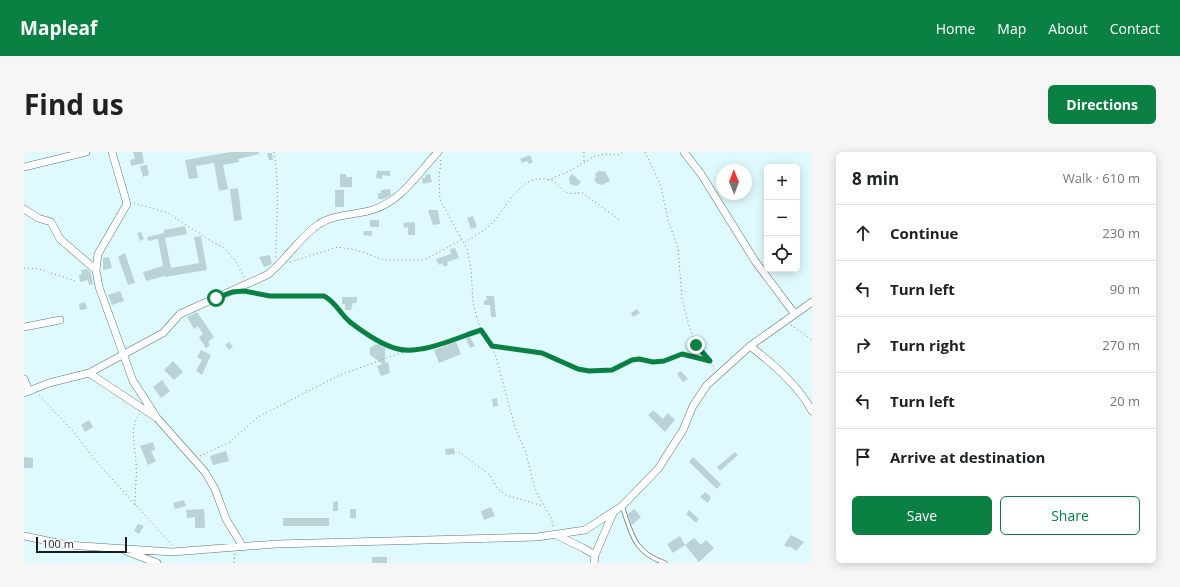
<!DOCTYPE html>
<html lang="en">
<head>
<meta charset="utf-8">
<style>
	body { margin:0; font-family:"Open Sans",sans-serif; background:#f6f6f6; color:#202124 }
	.controls { position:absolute; right:12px; top:12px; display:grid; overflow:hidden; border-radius:6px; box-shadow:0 2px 10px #0003 }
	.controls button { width:36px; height:36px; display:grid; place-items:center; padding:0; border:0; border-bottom:1px solid #e0e0e0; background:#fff; color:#202124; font:20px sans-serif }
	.compass { position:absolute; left:692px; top:12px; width:36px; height:36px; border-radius:50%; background:#fff; box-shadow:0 2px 10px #0003; rotate:359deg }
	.scale { position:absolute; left:12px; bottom:10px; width:91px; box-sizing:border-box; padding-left:4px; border:2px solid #162021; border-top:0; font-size:11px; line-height:14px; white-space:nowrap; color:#162021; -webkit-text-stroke:3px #fff; paint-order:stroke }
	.stop { position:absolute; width:12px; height:12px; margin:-9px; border:3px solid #0b8043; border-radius:50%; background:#fff }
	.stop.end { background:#0b8043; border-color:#fff; box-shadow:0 1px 4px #0008 }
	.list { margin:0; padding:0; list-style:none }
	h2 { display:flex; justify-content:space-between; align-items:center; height:52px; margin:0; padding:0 16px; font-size:17px }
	h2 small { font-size:13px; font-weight:400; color:#757577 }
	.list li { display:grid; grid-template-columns:26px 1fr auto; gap:12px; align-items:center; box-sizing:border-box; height:56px; padding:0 16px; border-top:1px solid #e0e0e0 }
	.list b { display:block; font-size:15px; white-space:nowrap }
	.list em { font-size:13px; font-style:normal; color:#757577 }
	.actions { display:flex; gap:8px; padding:12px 16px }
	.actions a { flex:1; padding:9px 0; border:1px solid #0b8043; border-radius:6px; text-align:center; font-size:14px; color:#0b8043 }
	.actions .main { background:#0b8043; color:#fff }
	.icon { flex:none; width:22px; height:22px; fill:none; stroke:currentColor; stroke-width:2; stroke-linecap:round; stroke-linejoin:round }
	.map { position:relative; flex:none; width:788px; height:411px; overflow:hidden; border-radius:6px }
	header { display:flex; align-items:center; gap:24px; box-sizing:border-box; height:56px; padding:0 20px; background:#0b8043; color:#fff }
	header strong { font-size:19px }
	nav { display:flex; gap:22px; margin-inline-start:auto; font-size:14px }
	.intro { display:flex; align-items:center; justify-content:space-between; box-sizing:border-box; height:96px; padding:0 24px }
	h1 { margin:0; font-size:28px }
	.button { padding:10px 18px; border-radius:6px; background:#0b8043; color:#fff; font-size:14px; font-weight:700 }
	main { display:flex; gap:24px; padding:0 24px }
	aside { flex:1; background:#fff; border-radius:6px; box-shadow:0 2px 10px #0003 }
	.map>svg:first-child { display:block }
</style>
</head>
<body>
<header>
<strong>Mapleaf</strong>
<nav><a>Home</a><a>Map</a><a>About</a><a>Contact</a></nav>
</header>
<div class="intro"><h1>Find us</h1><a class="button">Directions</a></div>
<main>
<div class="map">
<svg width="788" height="411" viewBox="0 0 788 411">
	<rect width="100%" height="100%" fill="#dffafe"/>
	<path fill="#b9d3d6" d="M109,0H118L120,11L107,14L106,8L111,7Z
		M207,0H235V2L214,7L215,10L199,13L204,37L195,39L190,11L172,14L174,26L165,27L161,8Z
		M243,1H248L249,8H245Z
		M506,3L509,10L505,12L503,9L498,11L496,7Z
		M123,13L125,23L119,25L116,14Z
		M576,18L578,20L581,19L586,29L578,33L572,31L570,27L572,26L571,22Z
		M353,19H366V24L358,23V27L352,26Z
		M316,22H322V25H328V35H316Z
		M406,22L408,30L399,32L398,26H401V23Z
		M548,22L557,30L553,34L546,32L545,25Z
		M214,36L218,68L210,69L206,37Z
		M366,37L367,43L360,47H354V41H357V38Z
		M311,38H320V55H311Z
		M404,58H414L416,72L409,73Z
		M449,64L453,75L447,77L443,66Z
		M346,68H355V75H346Z
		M391,70V83H384V75L380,76L379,71Z
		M161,74L163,82L141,86L147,116L175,111L170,85L177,84L183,118L141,125V124L122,129L119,120L139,114L134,87L124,89L123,85L140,81V78Z
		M340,79H348V84L339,83Z
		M117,80L120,87L116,89L113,81Z
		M431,96L435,106L423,110L424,113L420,115L418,111L415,113L412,107L427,102L426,97Z
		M101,101L111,131L104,133L94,105Z
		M246,103L248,112L240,115L235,105Z
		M85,105L88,116L79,118V106Z
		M63,117L67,121L69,132L65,133L64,128L56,130L55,123L58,122L57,118Z
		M96,139L100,149L88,153L84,143Z
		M462,144H470L472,165H467L466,153H460V149L463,148Z
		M318,145H333V151H329L327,158H321V152H318Z
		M61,150L63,157L56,158L55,152Z
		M613,157L616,161L609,165L607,161Z
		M173,160L190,185L184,190L186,193L182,196L175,185L179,182L174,174L170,177L163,165Z
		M446,185L451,194L446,196L442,187Z
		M205,190L209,195L205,198L201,193Z
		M432,190L437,202L415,211L410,198Z
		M357,192L358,195H361V211L364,210L366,221L357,224L353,214L359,212L346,203V195H349V193Z
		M177,198L187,203L178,223L172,219L178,208L173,205Z
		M149,209L159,220L150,228L140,218Z
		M657,219L664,227L659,230L653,222Z
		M138,228L146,239L137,246L129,235Z
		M473,246L474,254L469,255L468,247Z
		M629,258L639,267L644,261L651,268L641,280L624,263Z
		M65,268L69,275L61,280L57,273Z
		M129,290L131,298L127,299L132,309L124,313L116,294Z
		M430,296L431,302L422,303L421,297Z
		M202,299L205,309L189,313L186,304Z
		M711,300L714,303L696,319L693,315Z
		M0,305L9,306V316H0Z
		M669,305L697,332L693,337L665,310Z
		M681,340L687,345L684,351L676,345Z
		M160,348L162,354L151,357L149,351Z
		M314,349V359H309V350Z
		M467,355L471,364L460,368L457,359Z
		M180,357L181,376H171V365L163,366L162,358Z
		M326,357H332V366H326Z
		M610,357L617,365L608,373L604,362Z
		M665,358L675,367L672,371L662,362Z
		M259,366H305V374H259Z
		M114,372L120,374L115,382L110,379Z
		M767,383L780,390L772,399L765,394L764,396L760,393Z
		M656,384L661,393L649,401L643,392Z
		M670,386L677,393L682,388L690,396L675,410L661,393Z
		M348,405H363V411H348Z"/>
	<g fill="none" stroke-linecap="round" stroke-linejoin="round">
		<g stroke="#5c7377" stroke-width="5">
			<path id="lane" d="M598,354C608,382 609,400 641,411"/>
		</g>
		<g stroke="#5c7377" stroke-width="8">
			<path id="street" d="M88,0L103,52L74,102L72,118L75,135L109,229L133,266L181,320L191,337L202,367L219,395
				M660,0L677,22L731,109L770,161
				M0,15L62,0
				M0,57L14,66L27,70L36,87L72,118
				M0,175L36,168
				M726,194C749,212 774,233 788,259
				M65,221L133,266
				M0,227L5,239
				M0,241L25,231L65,221L139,181L156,162L243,123C263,108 274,86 295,72C311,62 331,63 348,58C378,49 394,21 414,0
				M532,383L559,396L571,403
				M0,384L43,393L148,400L253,392L513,385L561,378L598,354L634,317L659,278L669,254L683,233L726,194L788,150
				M102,399L133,411
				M570,411L571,403L589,361"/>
		</g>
		<path stroke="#758789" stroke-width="1" stroke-dasharray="1 3" stroke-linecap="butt" d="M250,0C256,35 252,70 252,105
			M621,0L637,34L644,68L654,96L658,146L665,174L672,193L691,216
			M417,8L415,26L416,48L443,97L447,117L449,150L452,162L457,178L468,195L472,205L491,275L502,301L510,334L514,343L527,366L530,376
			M560,9V0
			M524,28L546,19L571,4L582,2L595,3L600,0
			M110,51L144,61L185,88L200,96L210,107L221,126
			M441,90C451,84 463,77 471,68C486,50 499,18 530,29C541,40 540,44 557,40L597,69
			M266,110L314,95L332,98L360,108H400L439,87
			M0,116L15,117L51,129
			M223,139L246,144H300C312,150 315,162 325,170C339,180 357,193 374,197C397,203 434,185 457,178
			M767,173L788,188
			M468,195L518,201L554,217L565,219L588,218L608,208L615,207L629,210L640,209L658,202H664L685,208
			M15,243L49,279L71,308L148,393
			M435,300L466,323L473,336L482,343L519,354
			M176,304L206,290L234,265L302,230L316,223L385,198
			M111,353C111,339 113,325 112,311C112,297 104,274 116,262
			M210,411L211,402"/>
		<use href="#lane" stroke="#fff" stroke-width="3.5"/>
		<use href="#street" stroke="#fff" stroke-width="7"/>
	</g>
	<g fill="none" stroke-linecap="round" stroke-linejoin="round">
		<path stroke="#0b8043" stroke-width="5" d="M192,146L208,140L220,139L246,144H300C312,150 316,162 326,170C339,180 357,193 374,197C397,203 435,185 457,178L468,194L518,201L554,217L565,219L588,218L608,208L615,207L629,210L640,209L658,202L686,209L672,193"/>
	</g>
</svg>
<div class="controls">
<button>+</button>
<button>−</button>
<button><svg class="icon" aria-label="locate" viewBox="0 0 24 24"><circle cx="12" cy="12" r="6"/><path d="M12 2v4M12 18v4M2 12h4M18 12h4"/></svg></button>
</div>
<svg class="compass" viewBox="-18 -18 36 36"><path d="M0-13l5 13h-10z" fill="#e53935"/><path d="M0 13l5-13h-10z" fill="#757577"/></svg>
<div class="scale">100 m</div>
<div class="stop" style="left:192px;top:146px"></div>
<div class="stop end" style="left:672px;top:193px"></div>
</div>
<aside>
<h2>8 min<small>Walk · 610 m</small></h2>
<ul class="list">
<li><svg class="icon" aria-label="ahead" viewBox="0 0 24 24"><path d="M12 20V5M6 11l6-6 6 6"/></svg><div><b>Continue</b></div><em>230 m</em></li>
<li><svg class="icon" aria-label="left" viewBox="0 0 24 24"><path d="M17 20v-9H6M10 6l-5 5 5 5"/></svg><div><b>Turn left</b></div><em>90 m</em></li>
<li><svg class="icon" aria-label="right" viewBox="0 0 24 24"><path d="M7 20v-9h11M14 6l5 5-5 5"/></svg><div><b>Turn right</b></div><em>270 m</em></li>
<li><svg class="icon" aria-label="left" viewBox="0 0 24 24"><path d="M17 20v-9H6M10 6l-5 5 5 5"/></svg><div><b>Turn left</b></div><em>20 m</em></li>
<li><svg class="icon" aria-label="arrive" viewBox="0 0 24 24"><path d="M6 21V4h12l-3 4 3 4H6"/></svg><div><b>Arrive at destination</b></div></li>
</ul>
<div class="actions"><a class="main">Save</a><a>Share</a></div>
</aside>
</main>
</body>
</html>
